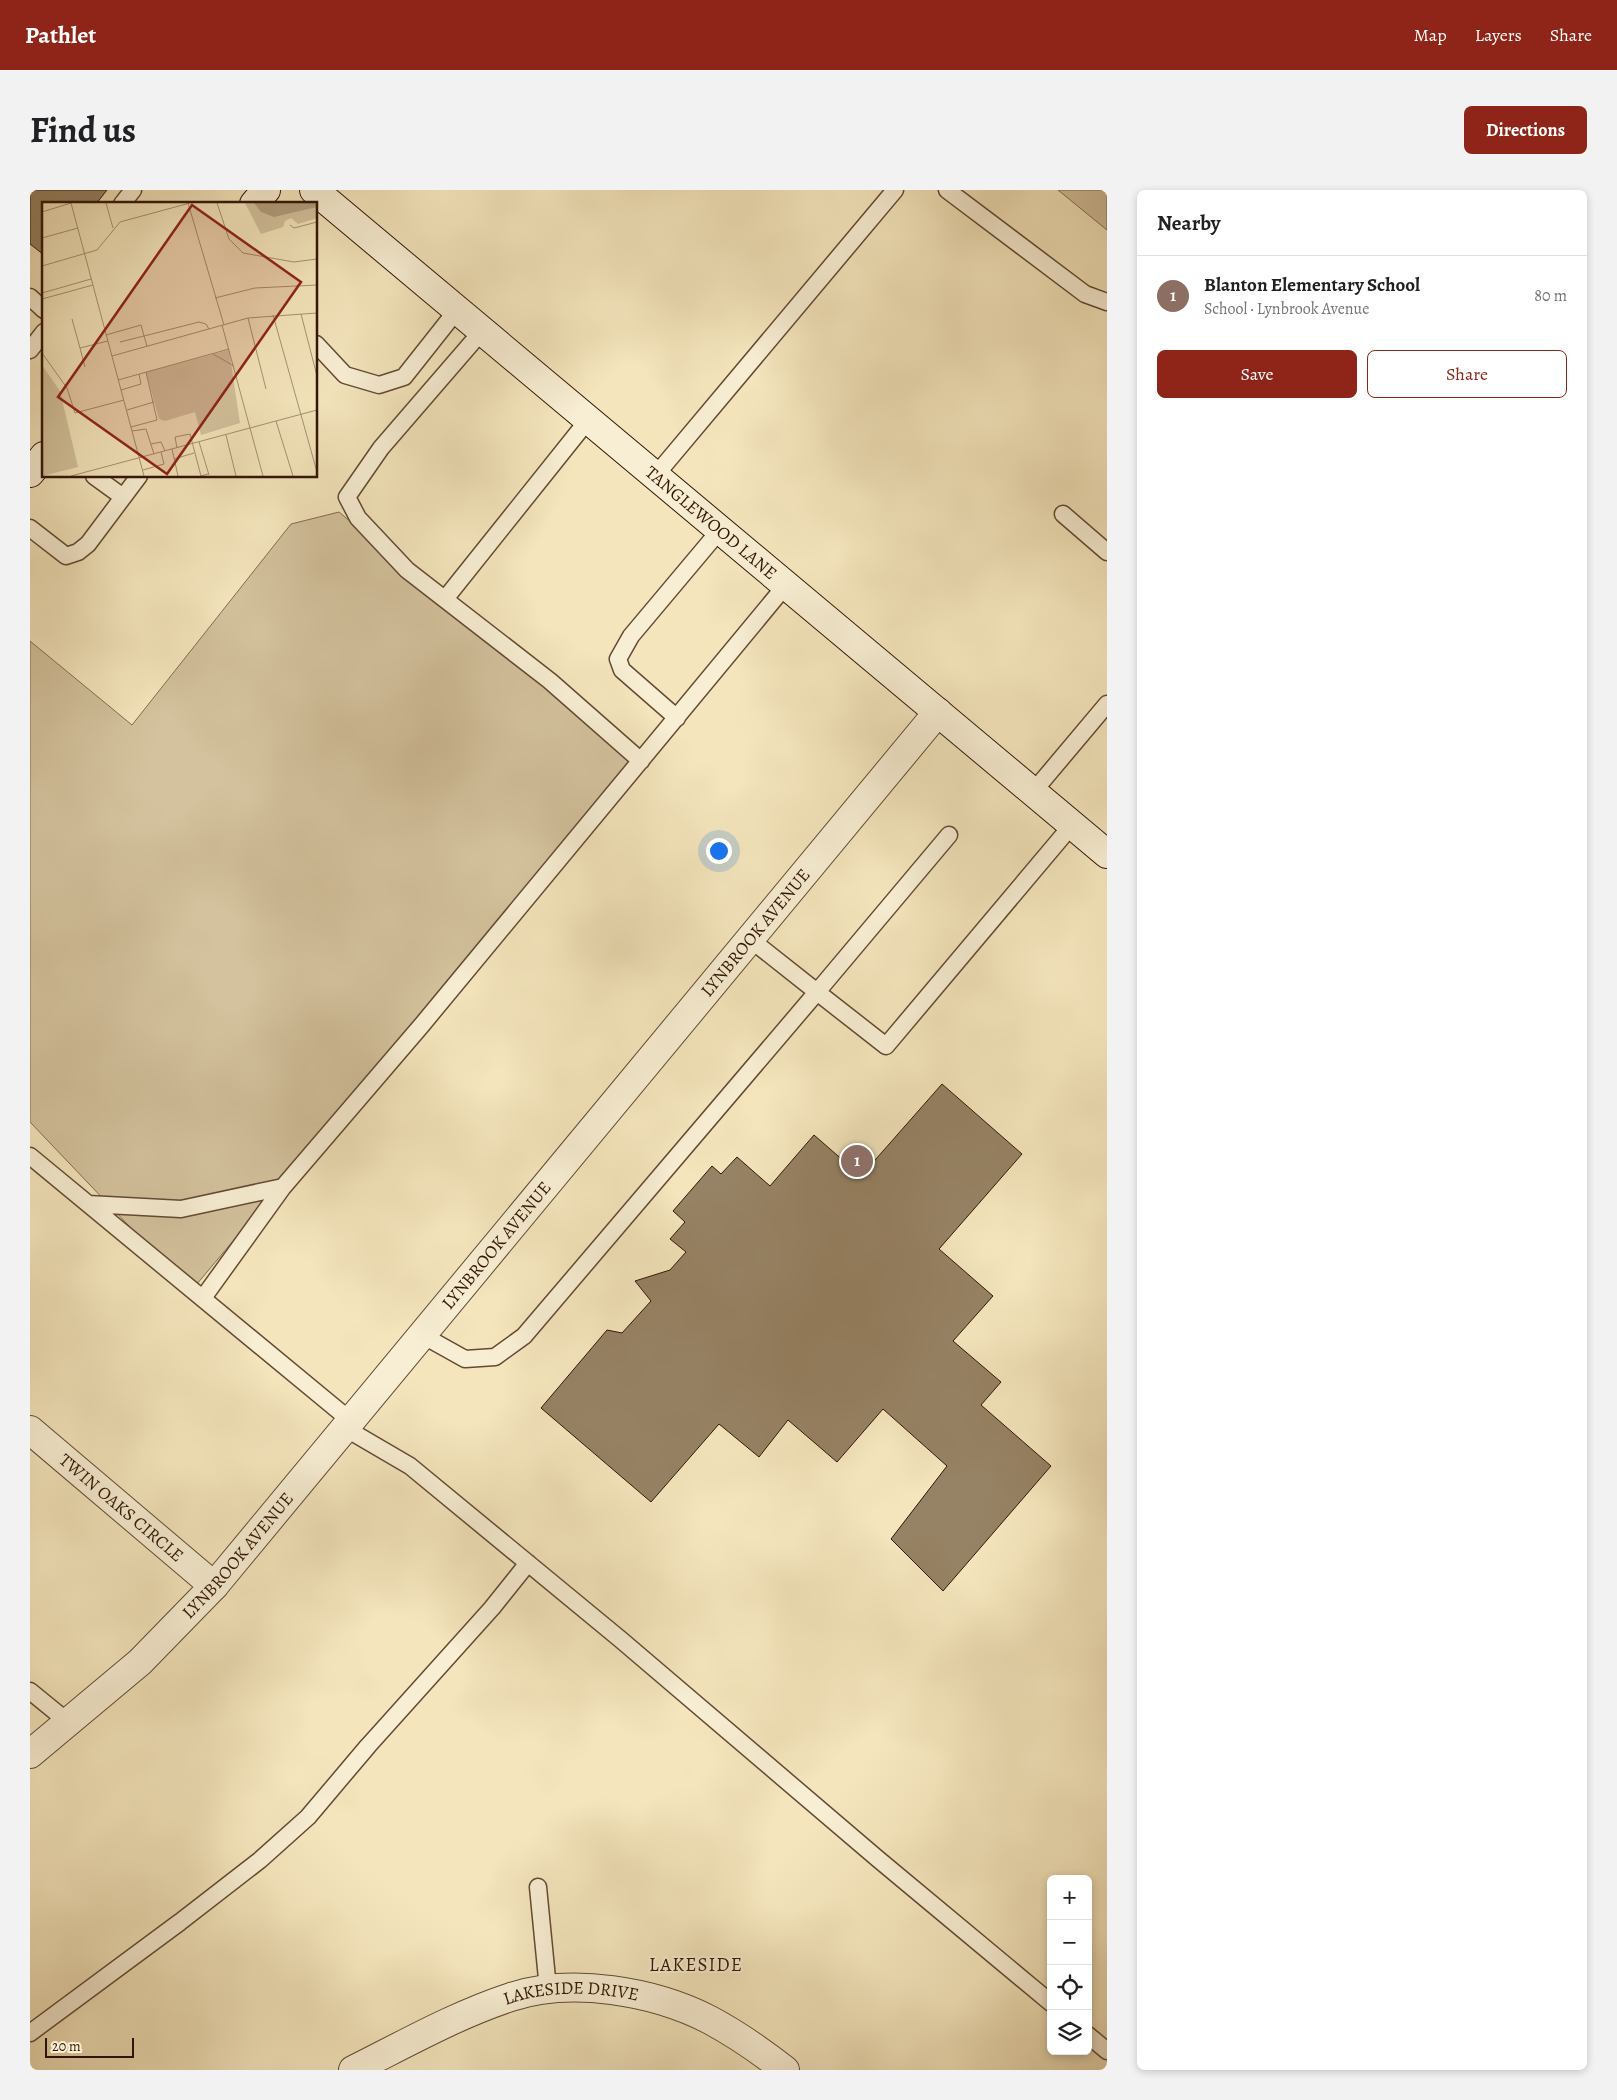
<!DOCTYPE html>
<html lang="en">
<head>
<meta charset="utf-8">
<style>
	body { margin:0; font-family:Alegreya,serif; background:#f2f2f2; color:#202124 }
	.controls { position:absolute; right:15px; bottom:15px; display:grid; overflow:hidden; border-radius:8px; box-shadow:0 2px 8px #0003 }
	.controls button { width:45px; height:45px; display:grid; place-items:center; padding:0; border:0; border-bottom:1px solid #e0e0e0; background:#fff; color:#202124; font:25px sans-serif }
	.scale { position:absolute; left:15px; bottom:12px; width:89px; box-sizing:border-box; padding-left:5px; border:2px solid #311605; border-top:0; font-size:14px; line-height:18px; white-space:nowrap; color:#311605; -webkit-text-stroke:4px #f8eed3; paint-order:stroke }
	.you { position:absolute; left:688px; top:660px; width:18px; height:18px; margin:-12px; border:4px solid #fff; border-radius:50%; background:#1a73e8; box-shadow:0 0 0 8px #1a73e833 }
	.badge { display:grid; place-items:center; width:32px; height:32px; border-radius:50%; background:#8f2418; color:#fff; font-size:16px; font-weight:700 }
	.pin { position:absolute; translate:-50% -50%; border:2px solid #fff; box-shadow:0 1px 5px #0006 }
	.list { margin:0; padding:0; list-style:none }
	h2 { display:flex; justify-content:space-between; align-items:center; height:65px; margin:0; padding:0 20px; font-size:21px }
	h2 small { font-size:16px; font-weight:400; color:#757577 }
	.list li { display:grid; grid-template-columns:32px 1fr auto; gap:15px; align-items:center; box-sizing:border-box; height:80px; padding:0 20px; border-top:1px solid #e0e0e0 }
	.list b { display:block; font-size:19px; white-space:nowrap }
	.list p { margin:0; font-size:16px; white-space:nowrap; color:#757577 }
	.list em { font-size:16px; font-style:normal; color:#757577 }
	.actions { display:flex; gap:10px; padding:15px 20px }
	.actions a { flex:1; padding:11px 0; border:1px solid #8f2418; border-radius:8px; text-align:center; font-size:18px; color:#8f2418 }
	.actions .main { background:#8f2418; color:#fff }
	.icon { flex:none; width:28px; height:28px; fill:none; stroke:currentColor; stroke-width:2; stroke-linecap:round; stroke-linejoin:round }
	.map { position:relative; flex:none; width:1077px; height:1880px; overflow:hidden; border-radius:8px }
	header { display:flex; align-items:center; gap:30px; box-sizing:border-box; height:70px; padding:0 25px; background:#8f2418; color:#fff }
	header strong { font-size:24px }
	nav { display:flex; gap:28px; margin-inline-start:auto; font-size:18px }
	.intro { display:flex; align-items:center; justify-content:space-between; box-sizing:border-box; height:120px; padding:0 30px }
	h1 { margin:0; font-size:35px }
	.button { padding:12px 22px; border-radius:8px; background:#8f2418; color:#fff; font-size:18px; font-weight:700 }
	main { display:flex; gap:30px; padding:0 30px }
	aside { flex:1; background:#fff; border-radius:8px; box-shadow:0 2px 8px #0003 }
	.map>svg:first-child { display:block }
</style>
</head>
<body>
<header>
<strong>Pathlet</strong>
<nav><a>Map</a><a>Layers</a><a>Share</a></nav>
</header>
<div class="intro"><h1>Find us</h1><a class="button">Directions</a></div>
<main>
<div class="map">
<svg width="1077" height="1880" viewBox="0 0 1077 1880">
	<rect width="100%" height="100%" fill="#f4e5bc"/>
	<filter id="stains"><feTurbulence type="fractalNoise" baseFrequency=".004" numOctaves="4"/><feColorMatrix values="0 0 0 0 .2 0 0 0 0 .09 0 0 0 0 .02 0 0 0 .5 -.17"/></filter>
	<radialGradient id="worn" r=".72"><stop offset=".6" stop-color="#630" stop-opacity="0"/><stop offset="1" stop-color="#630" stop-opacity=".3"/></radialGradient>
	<path fill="#d3c29d" stroke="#826c51" d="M1028,0H1077V40Z
		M309,322L606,572L161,1101L0,932V451L102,535L261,334Z"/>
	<path fill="#968264" stroke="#311605" d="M0,0H77L66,14H14V65L0,54Z
		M912,894L992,964L909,1059L963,1106L923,1151L971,1192L951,1215L1021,1276L913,1401L861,1349L917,1276L853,1219L807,1272L758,1230L729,1267L689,1234L621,1312L511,1218L577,1140L592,1143L621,1111L605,1091L640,1080L656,1062L640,1049L655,1032L643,1021L682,976L691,984L707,967L740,996L784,945L831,986Z"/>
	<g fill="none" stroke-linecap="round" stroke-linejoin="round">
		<g stroke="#624a33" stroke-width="19">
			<path id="lane" d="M917,0L1055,104L1077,112
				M92,14L103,0
				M0,107L14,120
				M452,141L351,258L317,307L328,328L377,380L520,491L611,571
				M286,154L315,185L349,195L374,187L427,120
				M0,160L14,142
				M64,286L93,307
				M625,286L865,0
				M1033,324L1077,362
				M0,338L36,366L48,362L58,354L109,286
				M415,409L558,230
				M647,528L592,480L588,469L601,446L690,340
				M1003,602L1077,514
				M919,645L787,802L856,856L1042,635
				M0,966L321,1231
				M58,1014L151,1019L253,997
				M173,1108L253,997L391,836L756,395
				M392,1145L435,1169L465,1167L494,1146L787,802L720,749
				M315,1238L380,1276L590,1449L848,1669L1021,1813
				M0,1501L38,1532
				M508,1697L518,1799
				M0,1843L150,1732L230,1670L278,1627L338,1556L462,1418L498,1373
				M1058,1845L1077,1861"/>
		</g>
		<g stroke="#624a33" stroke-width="30">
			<g id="street">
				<path id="s1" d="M0,1240L184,1396"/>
				<path id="s2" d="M0,1564L110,1472L184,1396L908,522"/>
				<path id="s3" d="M323,1880C375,1854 426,1825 481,1807C541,1787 624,1801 680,1830C706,1844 732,1862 755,1880"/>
			</g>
		</g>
		<g stroke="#311605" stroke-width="30">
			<g id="secondary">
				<path id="s4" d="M284,0L1077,664"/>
				<path d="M224,14L236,0"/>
				<path d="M0,283L14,266"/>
			</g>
		</g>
		<use href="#lane" stroke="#f8eed3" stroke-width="16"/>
		<use href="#street" stroke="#f8eed3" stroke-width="28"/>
		<use href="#secondary" stroke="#f8eed3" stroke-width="28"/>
	</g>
	<g text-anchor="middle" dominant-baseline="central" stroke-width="4" stroke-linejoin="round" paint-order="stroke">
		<g font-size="18" fill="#311605" stroke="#f8eed3">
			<text stroke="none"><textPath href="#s4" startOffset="518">TANGLEWOOD LANE</textPath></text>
			<text stroke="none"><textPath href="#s2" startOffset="1098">LYNBROOK AVENUE</textPath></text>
			<text stroke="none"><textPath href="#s2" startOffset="692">LYNBROOK AVENUE</textPath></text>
			<text stroke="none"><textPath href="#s1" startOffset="120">TWIN OAKS CIRCLE</textPath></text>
			<text stroke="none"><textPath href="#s2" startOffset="288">LYNBROOK AVENUE</textPath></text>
			<text stroke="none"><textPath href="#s3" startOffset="235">LAKESIDE DRIVE</textPath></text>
		</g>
		<g font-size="19" letter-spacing="1" fill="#311605" stroke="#f8eed3">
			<text x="666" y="1775">LAKESIDE</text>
		</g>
	</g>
	<g transform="translate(12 12)">
		<rect width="275" height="275" fill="#f4e5bc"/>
		<path d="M203,1H275V16L256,22L249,16L243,19L241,25L219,32ZM187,148L198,221L159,233L153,210L123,219L117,217L104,170ZM0,163L18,189L36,265L0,274Z" fill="#d3c29d"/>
		<path d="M212,1H275V5L232,15L219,10Z" fill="#b29f7e"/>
		<path fill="none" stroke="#a69273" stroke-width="1" d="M29,1L102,274M64,1L71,26M146,1L182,123M175,1L187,37L201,51L252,60L275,57M0,10L29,1M248,23L252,26L275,20M0,36L36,26M0,64L55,48L78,20L148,1M0,91L49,77M173,96L213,86L275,83M0,97L51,83M259,112L275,174M231,113L275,270M206,116L224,187M30,117L38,146L66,139M180,123L221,274M64,133L99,123L102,134L78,140M105,144L102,134L157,120L164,122L167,127M38,146L43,165M0,151L25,186L33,211L82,198M171,152L192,164M70,154L206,116L275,111M76,178L187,147M79,188L99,182L97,172M85,208L112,200M234,219L251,274M89,225L115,218L104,170M90,229L104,227L112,252M184,233L194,274M157,240L167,273M109,242L119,240L123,249M135,246L133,235L148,232L159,274L166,272M130,247L136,274M132,257L152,251M101,268L122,262L119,250M29,274L275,208"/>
		<path fill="#8f2418" fill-opacity="0.15" stroke="#8f2418" stroke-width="2.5" d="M150,3L259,80L125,272L16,195Z"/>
		<rect width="275" height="275" fill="none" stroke="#311605" stroke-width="2.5"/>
	</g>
	<rect width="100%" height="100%" filter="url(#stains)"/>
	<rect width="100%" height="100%" fill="url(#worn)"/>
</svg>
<div class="controls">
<button>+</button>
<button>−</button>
<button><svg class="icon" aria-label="locate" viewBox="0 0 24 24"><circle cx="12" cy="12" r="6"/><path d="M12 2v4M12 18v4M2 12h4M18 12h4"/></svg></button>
<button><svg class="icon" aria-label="layers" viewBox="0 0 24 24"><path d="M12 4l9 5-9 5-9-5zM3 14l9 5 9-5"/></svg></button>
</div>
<div class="scale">20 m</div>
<div class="you"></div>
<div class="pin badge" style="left:827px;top:971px;background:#8d6e63">1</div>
</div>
<aside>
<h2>Nearby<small></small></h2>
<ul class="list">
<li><span class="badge" style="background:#8d6e63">1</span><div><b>Blanton Elementary School</b><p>School · Lynbrook Avenue</p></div><em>80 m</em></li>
</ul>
<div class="actions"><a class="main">Save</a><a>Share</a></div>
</aside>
</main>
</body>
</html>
